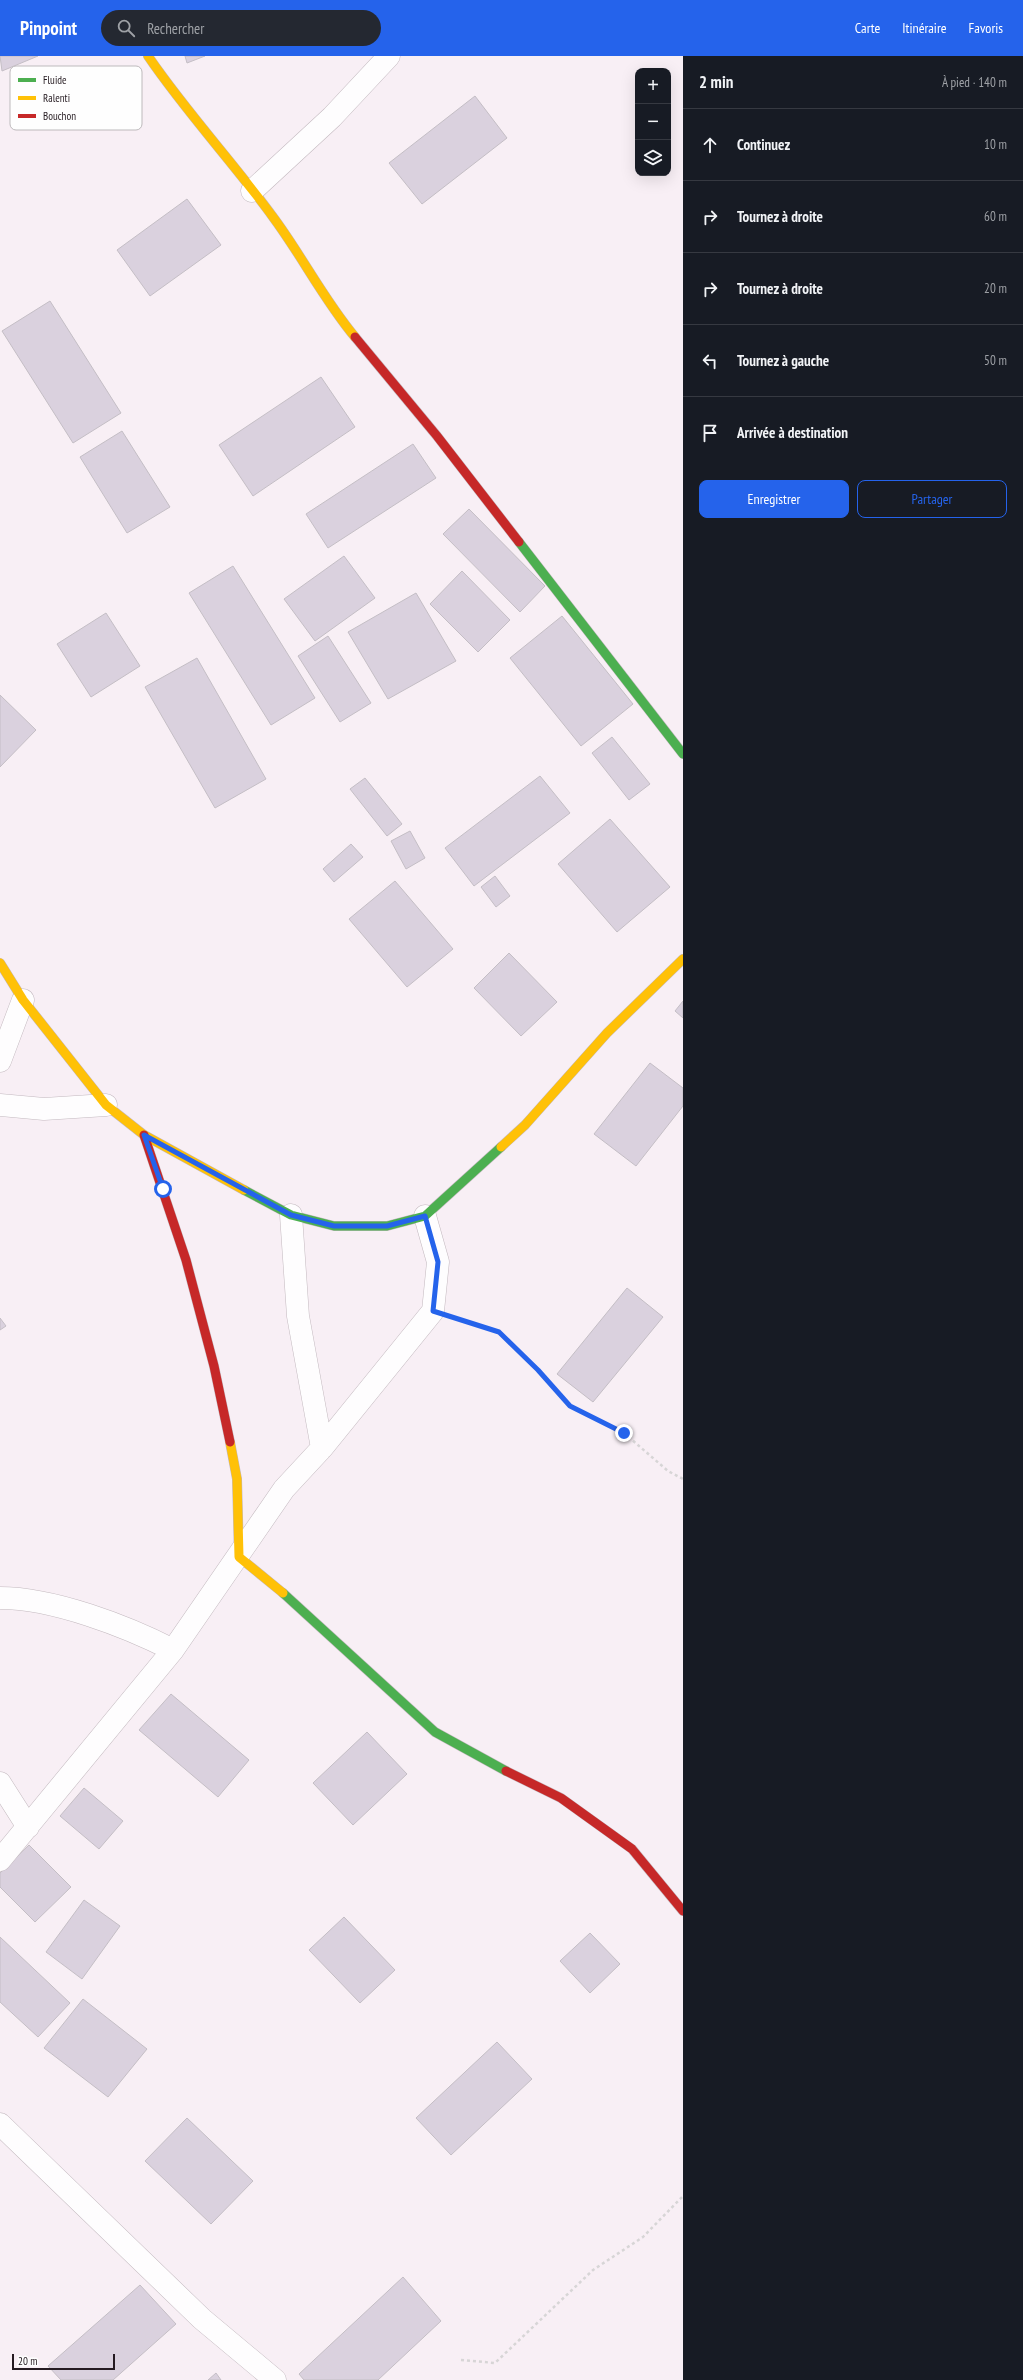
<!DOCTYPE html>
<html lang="fr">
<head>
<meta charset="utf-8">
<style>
	body { margin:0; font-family:"PT Sans Narrow",sans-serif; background:#242831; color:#f1f3f6 }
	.controls { position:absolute; right:12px; top:12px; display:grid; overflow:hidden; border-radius:8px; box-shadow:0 4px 16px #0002 }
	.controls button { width:36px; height:36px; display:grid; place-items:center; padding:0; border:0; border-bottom:1px solid #363941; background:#171b24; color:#f1f3f6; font:20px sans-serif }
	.scale { position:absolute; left:12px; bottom:10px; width:103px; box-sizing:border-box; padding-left:4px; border:2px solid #251b21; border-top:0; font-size:11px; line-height:14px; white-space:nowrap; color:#251b21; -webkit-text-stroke:3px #fefefe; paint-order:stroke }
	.stop { position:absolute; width:12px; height:12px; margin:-9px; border:3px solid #2563eb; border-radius:50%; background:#fff }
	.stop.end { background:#2563eb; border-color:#fff; box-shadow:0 1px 4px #0008 }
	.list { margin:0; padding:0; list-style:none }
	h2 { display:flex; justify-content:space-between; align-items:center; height:52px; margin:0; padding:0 16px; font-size:17px }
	h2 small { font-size:13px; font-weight:400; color:#9ea1a6 }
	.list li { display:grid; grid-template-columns:26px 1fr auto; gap:12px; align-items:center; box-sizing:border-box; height:72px; padding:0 16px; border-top:1px solid #363941 }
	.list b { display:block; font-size:15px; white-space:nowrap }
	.list em { font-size:13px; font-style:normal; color:#9ea1a6 }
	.actions { display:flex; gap:8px; padding:12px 16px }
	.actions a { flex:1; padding:9px 0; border:1px solid #2563eb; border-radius:8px; text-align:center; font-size:14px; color:#2563eb }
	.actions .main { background:#2563eb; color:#fff }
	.icon { flex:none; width:22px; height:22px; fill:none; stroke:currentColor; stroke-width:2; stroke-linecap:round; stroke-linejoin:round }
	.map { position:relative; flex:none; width:683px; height:2324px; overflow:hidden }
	header { display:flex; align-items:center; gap:24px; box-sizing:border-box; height:56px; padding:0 20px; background:#2563eb; color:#fff }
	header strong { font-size:19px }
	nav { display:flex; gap:22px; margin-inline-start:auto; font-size:14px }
	.search { width:280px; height:36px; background:#242831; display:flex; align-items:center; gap:10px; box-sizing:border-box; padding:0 14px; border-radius:22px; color:#9ea1a6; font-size:15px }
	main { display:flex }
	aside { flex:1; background:#171b24 }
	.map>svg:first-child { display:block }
</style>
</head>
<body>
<header>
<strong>Pinpoint</strong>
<div class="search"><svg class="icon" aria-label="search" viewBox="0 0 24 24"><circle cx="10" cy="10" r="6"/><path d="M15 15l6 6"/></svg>Rechercher</div>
<nav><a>Carte</a><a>Itinéraire</a><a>Favoris</a></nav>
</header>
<main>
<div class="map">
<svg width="683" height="2324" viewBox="0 0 683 2324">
	<rect width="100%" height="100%" fill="#f8eff5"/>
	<path fill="#dad1de" stroke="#c4bec5" d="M0,0H38L2,15Z
		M185,0H205L187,7Z
		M475,40L507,82L422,148L389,107Z
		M187,143L221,189L150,240L117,194Z
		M50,245L121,357L73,387L2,275Z
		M321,321L355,371L253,440L219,389Z
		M122,375L170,451L127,477L80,401Z
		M413,388L436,422L328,492L306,458Z
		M469,453L545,530L520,556L443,478Z
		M344,500L375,542L315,585L284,543Z
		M233,510L315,642L271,669L189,537Z
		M462,515L510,564L478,596L430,548Z
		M416,537L456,605L388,643L348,576Z
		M106,557L140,610L91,641L57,588Z
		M562,560L633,648L581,690L510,602Z
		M328,580L371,647L340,666L298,600Z
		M197,602L266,723L215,752L145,631Z
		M0,639L36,674L0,711Z
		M612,681L650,728L629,744L592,697Z
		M540,720L570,757L474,830L445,792Z
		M365,722L402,768L387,780L350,733Z
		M610,763L670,831L617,876L558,808Z
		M410,775L425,802L406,813L391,785Z
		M351,788L363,801L334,826L323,813Z
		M495,820L510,840L496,851L481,831Z
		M395,825L453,893L407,931L349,863Z
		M509,897L557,946L521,980L474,932Z
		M683,945V962L675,955Z
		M650,1007L683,1032V1050L636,1110L594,1078Z
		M627,1232L663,1261L593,1346L557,1318Z
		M0,1262L6,1270L0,1274Z
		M171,1638L249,1704L218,1741L139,1674Z
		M367,1676L407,1718L353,1769L313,1727Z
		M84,1732L123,1765L99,1793L60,1760Z
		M29,1789L71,1831L35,1866L0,1831V1817Z
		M84,1844L120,1870L82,1923L46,1896Z
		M344,1861L395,1914L360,1947L309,1894Z
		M590,1877L620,1908L590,1937L560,1905Z
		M0,1881L70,1947L38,1981L0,1946Z
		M83,1943L147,1993L108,2041L44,1992Z
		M497,1986L532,2023L451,2099L416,2062Z
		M187,2062L253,2125L211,2168L145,2105Z
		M403,2221L441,2265L378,2324H304L299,2318Z
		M140,2229L176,2268L113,2324H61L48,2310Z
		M216,2317L221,2324H208Z"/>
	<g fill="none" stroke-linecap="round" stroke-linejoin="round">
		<g stroke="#c3b9bf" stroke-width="23">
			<path id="street" d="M252,135L332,61L389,0
				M0,1005L23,944
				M0,1049L44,1053L106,1049
				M291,1159L298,1260L322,1392
				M0,1542C53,1542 126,1570 173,1594
				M0,1727L28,1771
				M0,1804L173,1594L284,1433L322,1392L433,1255L438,1206L425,1160
				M0,2068L202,2263L275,2324"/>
		</g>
		<g stroke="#c3b9bf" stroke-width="10">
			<path id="fast" d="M519,486L683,698
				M244,1134L291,1159L334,1170H387L425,1160L501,1091
				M283,1537L435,1676L506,1715"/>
		</g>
		<g stroke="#c3b9bf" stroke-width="10">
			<path id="slow" d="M148,0C186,56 233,106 273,161C302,200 324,244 355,281
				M0,907L23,944L106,1049L144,1079L244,1134
				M501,1091L525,1069L607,977L683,903
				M230,1386L237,1423L239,1501L283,1537"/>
		</g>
		<g stroke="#c3b9bf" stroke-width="10">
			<path id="jam" d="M355,281L437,380L519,486
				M144,1079L186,1204L214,1310L230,1386
				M506,1715L561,1742L632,1793L683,1855"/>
		</g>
		<path stroke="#d7d5d6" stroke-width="2.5" stroke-dasharray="3 3" stroke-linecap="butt" d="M460,1263L499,1276L538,1314L570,1350L624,1377L668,1415L683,1423
			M461,2304L495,2307L593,2214L643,2181L683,2140"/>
		<use href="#street" stroke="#fefdfe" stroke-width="22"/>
		<use href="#fast" stroke="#4caf50" stroke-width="9"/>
		<use href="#slow" stroke="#ffc107" stroke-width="9"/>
		<use href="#jam" stroke="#c62828" stroke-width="9"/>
	</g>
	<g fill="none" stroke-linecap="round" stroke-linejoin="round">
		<path stroke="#2563eb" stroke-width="5" d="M163,1133L144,1079L291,1159L334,1170H387L425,1160L438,1206L433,1255L499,1276L538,1314L570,1350L624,1377"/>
	</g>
	<rect x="10" y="10" width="132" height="64" rx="6" fill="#fefefe" stroke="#bdbabc" stroke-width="1"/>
	<rect x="18" y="22" width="18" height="4" fill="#4caf50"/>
	<rect x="18" y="40" width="18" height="4" fill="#ffc107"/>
	<rect x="18" y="58" width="18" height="4" fill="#c62828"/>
	<g font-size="11" fill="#251b21">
		<text x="43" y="28">Fluide</text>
		<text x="43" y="46">Ralenti</text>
		<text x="43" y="64">Bouchon</text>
	</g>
</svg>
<div class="controls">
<button>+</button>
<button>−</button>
<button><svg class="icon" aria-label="layers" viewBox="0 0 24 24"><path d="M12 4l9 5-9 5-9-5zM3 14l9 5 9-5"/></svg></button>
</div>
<div class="scale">20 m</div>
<div class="stop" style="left:163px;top:1133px"></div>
<div class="stop end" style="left:624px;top:1377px"></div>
</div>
<aside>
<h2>2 min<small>À pied · 140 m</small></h2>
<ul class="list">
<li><svg class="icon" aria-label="ahead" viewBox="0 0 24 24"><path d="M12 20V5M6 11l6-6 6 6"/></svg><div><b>Continuez</b></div><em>10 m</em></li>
<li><svg class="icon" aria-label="right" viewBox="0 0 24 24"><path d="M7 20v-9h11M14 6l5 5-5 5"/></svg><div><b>Tournez à droite</b></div><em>60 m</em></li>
<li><svg class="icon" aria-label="right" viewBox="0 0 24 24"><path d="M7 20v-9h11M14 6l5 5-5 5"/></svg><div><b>Tournez à droite</b></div><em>20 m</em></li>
<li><svg class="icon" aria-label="left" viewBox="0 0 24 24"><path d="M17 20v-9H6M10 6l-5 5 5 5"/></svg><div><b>Tournez à gauche</b></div><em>50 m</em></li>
<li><svg class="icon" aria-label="arrive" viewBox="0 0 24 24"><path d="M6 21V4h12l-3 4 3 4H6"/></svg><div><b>Arrivée à destination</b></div></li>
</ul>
<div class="actions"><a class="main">Enregistrer</a><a>Partager</a></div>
</aside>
</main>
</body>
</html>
